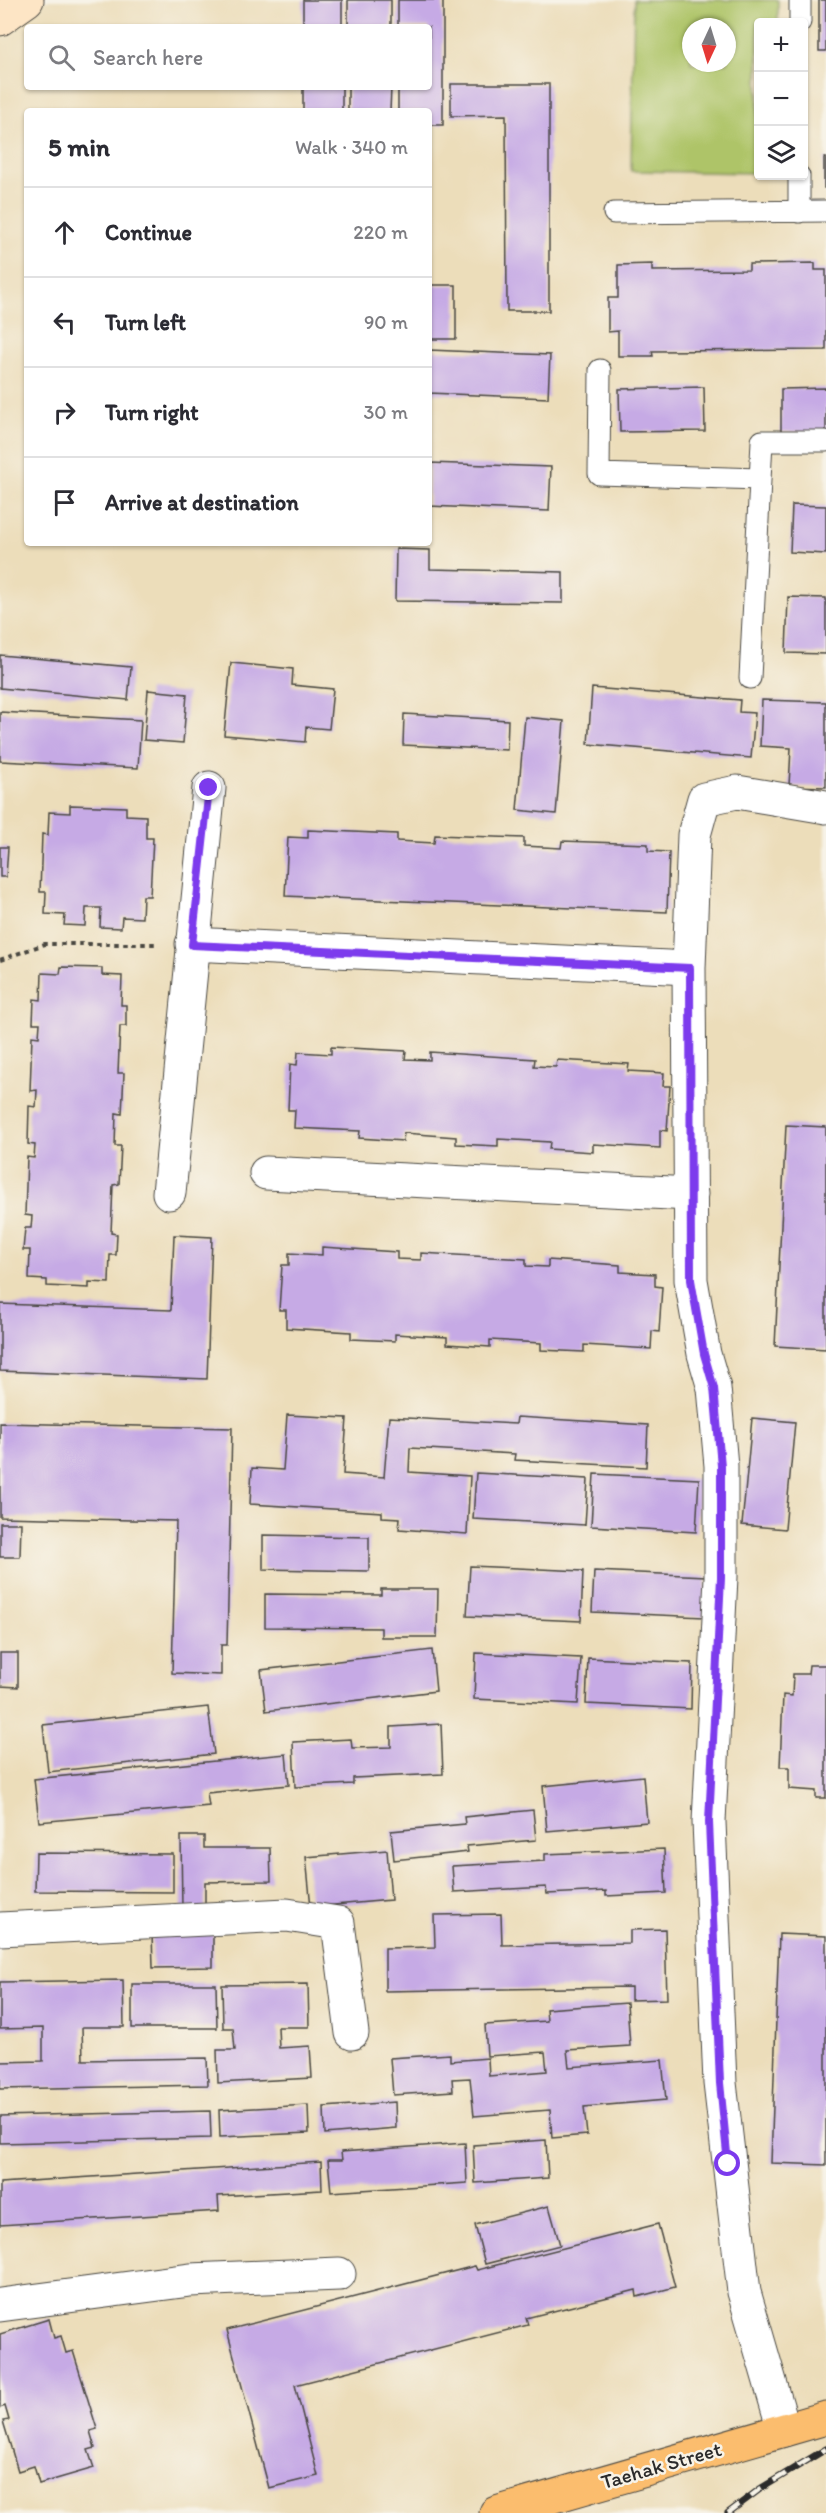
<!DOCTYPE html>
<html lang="en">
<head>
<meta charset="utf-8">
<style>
	body { margin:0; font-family:Itim,sans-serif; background:#f2f2f3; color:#2b2b33 }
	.controls { position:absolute; right:18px; top:18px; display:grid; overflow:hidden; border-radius:6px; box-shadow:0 2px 4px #0004 }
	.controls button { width:54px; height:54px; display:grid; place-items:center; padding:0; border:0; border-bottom:2px solid #e1e1e2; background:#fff; color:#2b2b33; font:30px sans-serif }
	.compass { position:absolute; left:682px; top:18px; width:54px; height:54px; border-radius:50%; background:#fff; box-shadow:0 2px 4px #0004; rotate:184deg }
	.stop { position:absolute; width:18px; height:18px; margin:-14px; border:4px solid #7c3aed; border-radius:50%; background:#fff }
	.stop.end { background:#7c3aed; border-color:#fff; box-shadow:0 2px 6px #0008 }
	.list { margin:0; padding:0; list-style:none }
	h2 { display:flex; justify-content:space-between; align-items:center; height:78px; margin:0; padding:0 24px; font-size:26px }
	h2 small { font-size:20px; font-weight:400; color:#7c7c81 }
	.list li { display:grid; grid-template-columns:39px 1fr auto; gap:18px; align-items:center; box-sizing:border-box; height:90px; padding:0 24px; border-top:2px solid #e1e1e2 }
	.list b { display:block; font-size:22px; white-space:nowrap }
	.list em { font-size:20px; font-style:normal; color:#7c7c81 }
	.icon { flex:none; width:33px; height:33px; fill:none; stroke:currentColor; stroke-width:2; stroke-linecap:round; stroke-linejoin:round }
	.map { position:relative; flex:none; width:826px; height:2513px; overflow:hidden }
	.search { position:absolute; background:#fff; box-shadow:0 2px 4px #0004; left:24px; top:24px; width:408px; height:66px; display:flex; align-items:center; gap:15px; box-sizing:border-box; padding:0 21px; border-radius:6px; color:#7c7c81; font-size:22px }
	.panel { position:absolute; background:#fff; box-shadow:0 2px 4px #0004; left:24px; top:108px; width:408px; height:438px; border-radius:6px }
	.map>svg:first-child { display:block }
</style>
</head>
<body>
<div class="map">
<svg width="826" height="2513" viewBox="0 0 826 2513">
	<rect width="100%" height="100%" fill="#f7f3e8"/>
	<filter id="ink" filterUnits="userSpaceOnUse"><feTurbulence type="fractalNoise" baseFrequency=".0167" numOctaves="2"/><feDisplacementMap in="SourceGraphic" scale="12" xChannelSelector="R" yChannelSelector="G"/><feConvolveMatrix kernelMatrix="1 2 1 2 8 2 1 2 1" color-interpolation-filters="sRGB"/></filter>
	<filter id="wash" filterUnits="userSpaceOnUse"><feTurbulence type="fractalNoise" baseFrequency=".008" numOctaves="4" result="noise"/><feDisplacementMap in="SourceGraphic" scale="24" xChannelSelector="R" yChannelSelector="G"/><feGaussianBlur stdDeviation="1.35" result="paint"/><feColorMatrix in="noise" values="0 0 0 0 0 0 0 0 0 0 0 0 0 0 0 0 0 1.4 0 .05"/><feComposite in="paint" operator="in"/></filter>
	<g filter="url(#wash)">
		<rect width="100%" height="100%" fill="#ecddba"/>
		<path fill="#aec468" stroke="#6c784a" stroke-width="1.5" fill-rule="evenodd" d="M634,0H778V22H758V173L631,171ZM691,27H727V63H691Z"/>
		<g id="blocks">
			<path fill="#c6aae5" d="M303,0H342V27H303Z
				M348,0H391V27H348Z
				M398,0H443V125H429V111H398V87H429V27H398Z
				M819,0H826V51H819Z
				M451,84H549V311H507L506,115L451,116Z
				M303,87H342V111H303Z
				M348,87H391L390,111H348Z
				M824,158H826V188H824Z
				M815,263V270H826V350L652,351L653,356H618V331L608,332V298H618V265L652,264V271L749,270V264Z
				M429,285H456V339H429Z
				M429,350L550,355L548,398L429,393Z
				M704,387L705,431L620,432L619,389Z
				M826,388V431L781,432V389Z
				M429,463L551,467L549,511L429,506Z
				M792,505L826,506V554L790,552Z
				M396,549L430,550V569L563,572V603L395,601Z
				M788,597L826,598V654L786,653Z
				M0,655L131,667L128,700L0,688Z
				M231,663L293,669L292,685L333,689L329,729L306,727L305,742L224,735Z
				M592,688L740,700L739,712L755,713L751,758L588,744Z
				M148,690L187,694L183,743L144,740Z
				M762,700L826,702V787L789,786L791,748L760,746Z
				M0,712L141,720L138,768L0,761Z
				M404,714L508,720L507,750L403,745Z
				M525,717L564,721L556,814L517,810Z
				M70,805L126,807V815L146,816V838H153L150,896H143L142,918L122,917L121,928L100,927L101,908H86L85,926L64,925L65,915L45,914L46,892H40L42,834L48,835L49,812L70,813Z
				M308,830L397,834V841L434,843L435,835L524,838V846L561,848L562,841L648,844V851L669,852L667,912L285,896L288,837L308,838Z
				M0,847H8L6,877H0Z
				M61,967L102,968V975L122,976L121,1005H126V1026H120L118,1073H124L122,1114L116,1113L115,1146H121L119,1184L113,1185L111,1233L117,1234L116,1255H110L109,1283L89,1282V1288L47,1286V1280L29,1279L30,1250H23L25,1228H31L32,1216L25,1215L27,1157L34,1158L35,1145L28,1144L29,1106L36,1107L37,1090L30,1091L32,1036L39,1037L40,1023H33L34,999L41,1000L42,973L60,974Z
				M331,1047L406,1051L405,1059L430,1060V1052L535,1059L534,1066L556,1067L557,1060L629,1064L628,1071L664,1073L663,1086H670L667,1131L660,1130V1148L593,1144V1152L549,1149L550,1142L498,1139V1146L456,1144V1137L404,1133L403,1141L359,1138L360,1131L294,1128L295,1110H288L290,1064L297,1065L298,1052L331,1054Z
				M786,1125L826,1127V1349L775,1346Z
				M174,1235L212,1237L207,1379L0,1371V1304L171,1310Z
				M322,1247L397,1252V1259L421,1260V1253L526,1259V1266L548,1267V1260L620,1265V1272L655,1274V1286L662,1287L659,1332L652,1331L651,1349L584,1345V1352L541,1350V1343L490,1340V1347L447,1344V1337L395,1334V1341L351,1339V1332L286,1328V1310H279L282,1265H289V1253L322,1255Z
				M287,1415L347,1418L343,1474L384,1477L389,1417L516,1424L517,1417L648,1425L646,1467L514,1460L515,1454L410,1448L409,1472L470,1476L467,1534L399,1529L400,1518L382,1517V1512L250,1504L252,1468L283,1470Z
				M752,1418L795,1422L785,1529L742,1525Z
				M0,1423L232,1428L227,1645H221V1675L172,1673L176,1521L0,1517Z
				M476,1473L588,1479L585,1525L473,1519Z
				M594,1474L699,1479L696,1532L591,1526Z
				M0,1523H21L20,1557H0Z
				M263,1535L369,1537V1571L263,1569Z
				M470,1566L583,1571L581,1621L467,1616Z
				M594,1571L706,1576L704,1617L592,1612Z
				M381,1589H438L437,1637H381V1628L265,1627V1594L381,1595Z
				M432,1650L436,1691L266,1711L261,1670Z
				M0,1653H18V1687L0,1686Z
				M476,1653L581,1658L578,1704L474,1699Z
				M588,1658L692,1663L691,1709L586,1704Z
				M809,1665H826V1798H816V1791L789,1789V1767H780L783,1695L792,1696L793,1674H808Z
				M208,1707L214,1754L48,1772L43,1725Z
				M441,1724L443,1774L353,1778V1784L295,1787L293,1742L351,1739L352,1748L391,1747V1727Z
				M286,1754L289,1785L207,1793L209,1806L39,1822L34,1779Z
				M643,1776L647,1822L547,1831L543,1786Z
				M533,1810L536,1840L467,1846L468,1852L394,1860L391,1831L465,1824L464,1817Z
				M181,1836H204V1848H270L271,1881L205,1882V1909H182Z
				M664,1849L666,1893L606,1896V1891L547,1894L546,1887L454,1892L452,1866L545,1861V1854Z
				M387,1850L391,1900L311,1907L306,1857Z
				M36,1853L173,1854V1892L35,1891Z
				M501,1914L502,1945L630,1943V1930L665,1929L667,1999L631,2000V1987L385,1991V1948L435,1947L434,1915Z
				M213,1931V1967L153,1968L152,1932Z
				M779,1934L826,1936V2165L771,2163Z
				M123,1980L124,2027H82L83,2060L207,2058L208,2085L0,2089V2062L43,2061V2028L0,2029V1982Z
				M132,1984H216L217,2028H132Z
				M308,1984L309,2027H278L279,2048L310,2046L312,2078L218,2083L217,2050H235L233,2028H223L222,1985Z
				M627,2003L630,2046L567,2050L569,2067L662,2060L666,2100L584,2107L587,2135L552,2138L550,2110L474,2116L470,2078L452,2079L453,2091L393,2095L390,2058L450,2054V2061L488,2058L489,2076L547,2071L545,2052L487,2056L485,2025L547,2021L546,2009Z
				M395,2102L396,2128L325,2134L324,2107Z
				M308,2105L309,2133L220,2137L219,2110Z
				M210,2111L211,2138L0,2143V2116Z
				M546,2140L548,2178L475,2183L473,2145Z
				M465,2143L467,2183L331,2192L328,2160H342L341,2152Z
				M321,2162L322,2190L218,2196L219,2211L0,2225V2183Z
				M549,2206L560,2245L485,2264L475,2225Z
				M658,2224L675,2287L637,2297L636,2290L526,2318L528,2325L295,2385L318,2476L269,2488L227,2330L475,2266L477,2270Z
				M49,2319L54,2338L61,2336L66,2353L73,2351L97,2429L90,2431L95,2448L88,2450L94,2468L39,2484L34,2466L18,2471L3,2421L9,2420L5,2406L0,2408V2334Z"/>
		</g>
	</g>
	<g filter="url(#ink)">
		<use href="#blocks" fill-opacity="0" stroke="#484640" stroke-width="1.5"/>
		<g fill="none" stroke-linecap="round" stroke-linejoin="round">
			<g stroke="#484640" stroke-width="23">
				<path id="lane" d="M800,22V0
					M799,212V176
					M614,213L826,211
					M600,370L599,474L760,479
					M750,678L762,441H826"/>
			</g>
			<g stroke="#484640" stroke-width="35">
				<path id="street" d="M192,944L689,968
					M266,1173L691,1194
					M169,1193L209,788
					M0,1929L287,1915L338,1923L352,2033
					M0,2305L190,2280L339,2274
					M784,2430L744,2292L720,2083L709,1822L721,1577V1466L714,1388L704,1354L691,1280L689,968L694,835L704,799L737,792L826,807"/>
			</g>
			<g stroke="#484640" stroke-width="35">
				<path id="secondary" d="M0,19L27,0"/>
			</g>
			<g stroke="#484640" stroke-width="35">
				<path id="primary" d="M496,2513L826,2418"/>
			</g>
			<path stroke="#484640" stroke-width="4" stroke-dasharray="4.5 4.5" stroke-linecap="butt" d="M0,960L45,944H159"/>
			<use href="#lane" stroke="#fff" stroke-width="21"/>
			<use href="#street" stroke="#fff" stroke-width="33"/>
			<use href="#secondary" stroke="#fde5c5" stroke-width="33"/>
			<use href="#primary" stroke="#fbbd6e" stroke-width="33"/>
			<g stroke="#2b2b2b" stroke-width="7">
				<path id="rail" d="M728,2513L760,2489L826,2449"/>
			</g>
			<use href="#rail" stroke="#f7f3e8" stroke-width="4.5" stroke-dasharray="14" stroke-linecap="butt"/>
		</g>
	</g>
	<g fill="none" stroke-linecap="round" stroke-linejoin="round" filter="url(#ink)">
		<path stroke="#7c3aed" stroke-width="8" d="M209,788L192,945L690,968L691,1280L704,1354L714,1388L721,1466V1577L709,1822L720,2083L728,2164"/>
	</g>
	<g text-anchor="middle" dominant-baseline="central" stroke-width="5" stroke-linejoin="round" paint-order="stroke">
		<g font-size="21" fill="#2b2b2b" stroke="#f7f3e8">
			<text transform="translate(661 2465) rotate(-16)">Taehak Street</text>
		</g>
	</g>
</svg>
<div class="controls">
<button>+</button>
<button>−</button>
<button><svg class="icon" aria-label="layers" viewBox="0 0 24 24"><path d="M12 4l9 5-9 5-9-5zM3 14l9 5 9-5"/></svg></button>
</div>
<svg class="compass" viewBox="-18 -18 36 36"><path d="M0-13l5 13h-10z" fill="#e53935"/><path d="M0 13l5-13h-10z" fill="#7c7c81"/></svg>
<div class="stop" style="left:728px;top:2164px"></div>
<div class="stop end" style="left:209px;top:788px"></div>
<div class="search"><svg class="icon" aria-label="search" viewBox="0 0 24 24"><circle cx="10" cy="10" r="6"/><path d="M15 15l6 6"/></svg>Search here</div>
<section class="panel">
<h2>5 min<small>Walk · 340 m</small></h2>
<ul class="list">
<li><svg class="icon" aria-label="ahead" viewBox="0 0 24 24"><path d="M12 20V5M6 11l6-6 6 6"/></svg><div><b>Continue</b></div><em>220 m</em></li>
<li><svg class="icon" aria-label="left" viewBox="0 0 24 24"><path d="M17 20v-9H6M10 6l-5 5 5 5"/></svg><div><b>Turn left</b></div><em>90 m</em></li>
<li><svg class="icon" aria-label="right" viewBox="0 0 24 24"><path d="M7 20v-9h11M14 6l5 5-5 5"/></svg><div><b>Turn right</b></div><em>30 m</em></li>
<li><svg class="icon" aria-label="arrive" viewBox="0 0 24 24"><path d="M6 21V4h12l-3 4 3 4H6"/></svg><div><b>Arrive at destination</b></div></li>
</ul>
</section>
</div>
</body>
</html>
